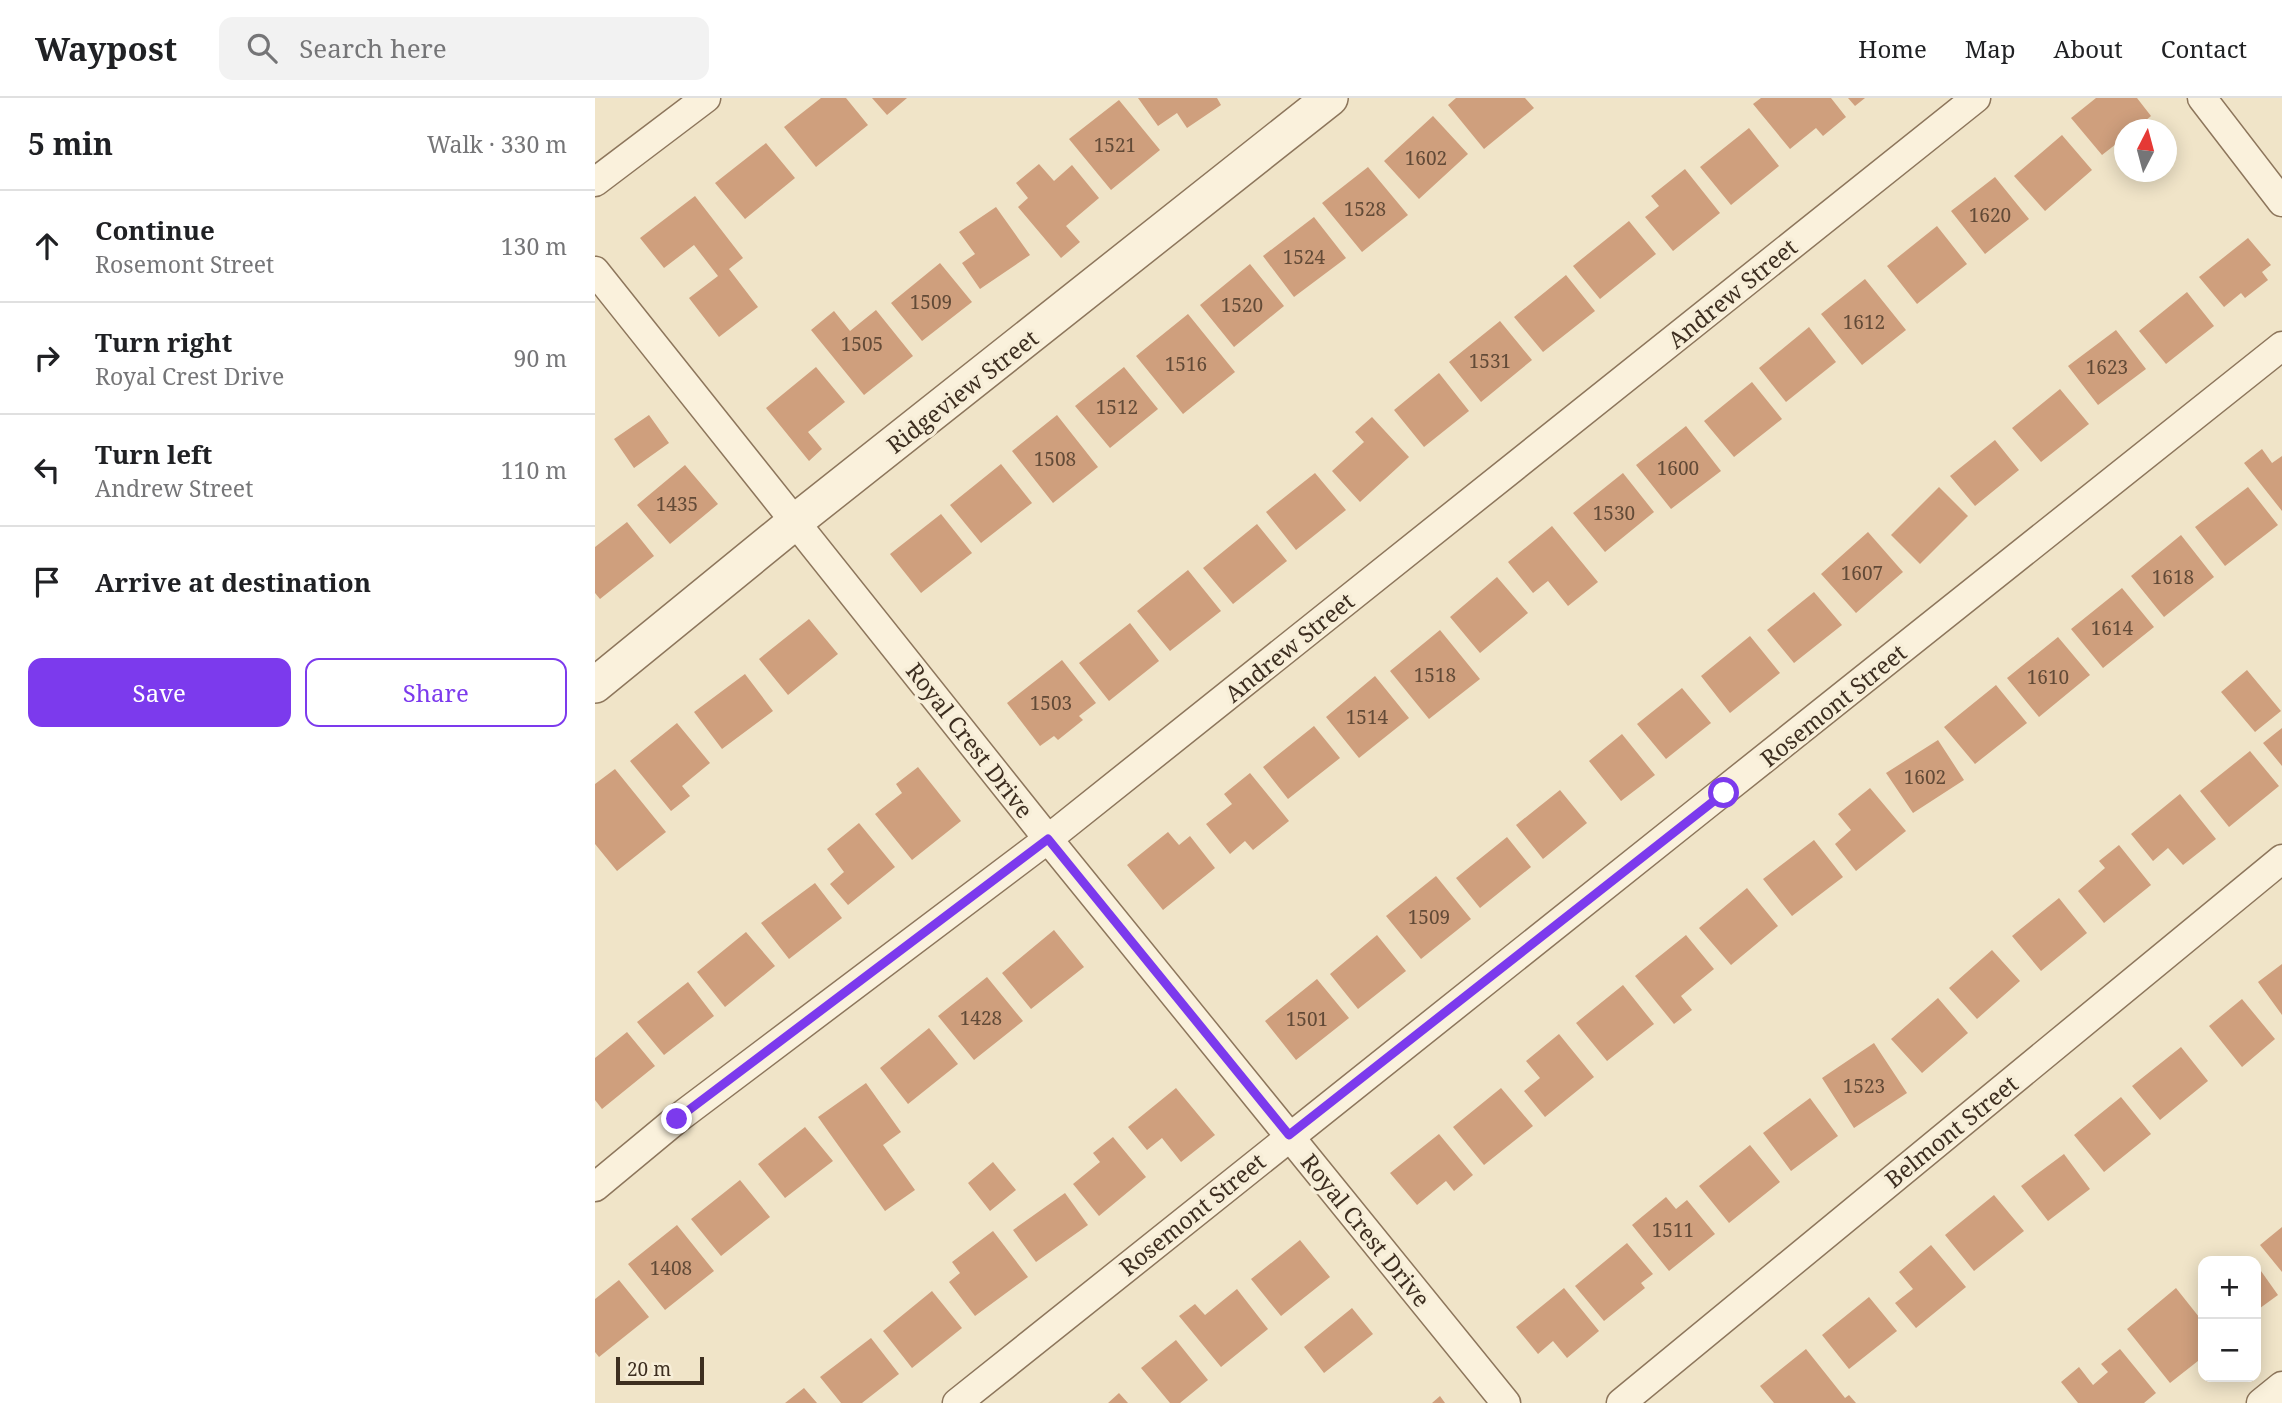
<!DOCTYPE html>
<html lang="en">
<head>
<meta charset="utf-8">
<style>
	body { margin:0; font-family:"Noto Serif",serif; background:#f2f2f2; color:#202124 }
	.controls { position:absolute; right:21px; bottom:21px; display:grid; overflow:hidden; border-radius:14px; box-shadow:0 4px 18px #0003 }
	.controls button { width:63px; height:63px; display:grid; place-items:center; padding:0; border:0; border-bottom:2px solid #e0e0e0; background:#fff; color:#202124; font:35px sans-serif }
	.compass { position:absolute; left:1519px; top:21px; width:63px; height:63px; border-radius:50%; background:#fff; box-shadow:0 4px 18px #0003; rotate:6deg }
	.scale { position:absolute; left:21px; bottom:18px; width:88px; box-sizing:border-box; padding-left:7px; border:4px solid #3d2e20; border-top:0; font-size:19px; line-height:24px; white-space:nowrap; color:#3d2e20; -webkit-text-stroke:5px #f7eed8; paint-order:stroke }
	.stop { position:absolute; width:21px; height:21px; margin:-16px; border:5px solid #7c3aed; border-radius:50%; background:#fff }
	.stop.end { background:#7c3aed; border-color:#fff; box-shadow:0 2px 7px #0008 }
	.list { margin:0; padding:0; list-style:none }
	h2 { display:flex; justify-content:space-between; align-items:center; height:91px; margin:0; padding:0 28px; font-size:30px }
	h2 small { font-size:23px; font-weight:400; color:#757577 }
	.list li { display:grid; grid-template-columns:46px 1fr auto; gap:21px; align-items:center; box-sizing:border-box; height:112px; padding:0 28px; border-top:2px solid #e0e0e0 }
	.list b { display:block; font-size:26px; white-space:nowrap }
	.list p { margin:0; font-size:23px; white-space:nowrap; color:#757577 }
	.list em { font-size:23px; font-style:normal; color:#757577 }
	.actions { display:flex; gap:14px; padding:21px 28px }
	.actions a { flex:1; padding:16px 0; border:2px solid #7c3aed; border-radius:14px; text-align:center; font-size:24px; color:#7c3aed }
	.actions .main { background:#7c3aed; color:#fff }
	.icon { flex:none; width:38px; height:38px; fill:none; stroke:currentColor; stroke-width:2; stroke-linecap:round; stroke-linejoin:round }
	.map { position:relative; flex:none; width:1687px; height:1305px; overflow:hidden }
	header { display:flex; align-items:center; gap:42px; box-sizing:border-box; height:98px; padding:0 35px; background:#fff; border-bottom:2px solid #e0e0e0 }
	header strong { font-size:33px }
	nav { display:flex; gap:38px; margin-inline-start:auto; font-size:24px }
	.search { width:490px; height:63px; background:#f2f2f2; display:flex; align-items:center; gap:18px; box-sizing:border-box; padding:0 24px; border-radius:14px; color:#757577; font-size:26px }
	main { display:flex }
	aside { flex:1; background:#fff }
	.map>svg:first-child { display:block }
</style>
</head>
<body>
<header>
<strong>Waypost</strong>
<div class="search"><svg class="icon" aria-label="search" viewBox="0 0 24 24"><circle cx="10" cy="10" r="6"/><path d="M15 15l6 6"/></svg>Search here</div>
<nav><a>Home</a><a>Map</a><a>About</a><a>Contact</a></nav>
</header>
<main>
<aside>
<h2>5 min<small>Walk · 330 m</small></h2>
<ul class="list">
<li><svg class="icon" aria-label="ahead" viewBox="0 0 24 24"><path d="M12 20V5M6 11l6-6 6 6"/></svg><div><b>Continue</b><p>Rosemont Street</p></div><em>130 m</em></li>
<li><svg class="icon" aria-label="right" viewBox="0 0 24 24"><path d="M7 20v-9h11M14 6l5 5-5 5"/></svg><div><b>Turn right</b><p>Royal Crest Drive</p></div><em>90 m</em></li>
<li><svg class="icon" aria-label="left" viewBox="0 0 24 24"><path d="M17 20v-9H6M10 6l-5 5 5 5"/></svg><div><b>Turn left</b><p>Andrew Street</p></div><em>110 m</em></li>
<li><svg class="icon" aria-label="arrive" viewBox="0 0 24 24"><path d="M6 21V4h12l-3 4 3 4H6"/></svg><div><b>Arrive at destination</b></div></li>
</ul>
<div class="actions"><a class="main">Save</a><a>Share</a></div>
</aside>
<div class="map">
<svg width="1687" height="1305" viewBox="0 0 1687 1305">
	<rect width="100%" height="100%" fill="#f0e4c8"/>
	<path fill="#cf9f7d" d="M226,0H251L273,27L221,69L189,29Z
		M277,0H312L292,17Z
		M543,0H622L626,7L592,30L582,15L563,28Z
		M861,0H930L939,10L889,51L853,7Z
		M1166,0H1236L1251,19L1228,38L1221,30L1195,51L1158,6Z
		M1253,0H1270L1260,8Z
		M1501,0H1542L1556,18L1539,32H1530V39L1507,57L1476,20Z
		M524,2L565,52L516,92L474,41Z
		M838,18L873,56L824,101L789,63Z
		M1154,30L1184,68L1136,107L1105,69Z
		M1467,37L1497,72L1450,113L1419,78Z
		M171,45L200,80L150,121L120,85Z
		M444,66L459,83L477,67L504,100L471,128L485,144L466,160L423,109L433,100L421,85Z
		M773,69L813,117L767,154L727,105Z
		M1090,71L1125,115L1078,153L1050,119L1064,108L1056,98Z
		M1400,79L1434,121L1390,156L1356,113Z
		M100,98L148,160L134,171L163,209L124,239L94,200L123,178L99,147L69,170L45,140Z
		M401,109L435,157L385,191L367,165L380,156L364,134Z
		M719,119L751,160L699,199L668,158Z
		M1034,123L1061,156L1005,201L978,168Z
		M1342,128L1372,166L1322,206L1292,168Z
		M1653,140L1676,167L1667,174L1673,182L1650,200L1646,195L1629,209L1604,179Z
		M345,165L377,204L327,243L296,205Z
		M655,166L689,208L639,249L605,207Z
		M971,177L1000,213L948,254L919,219Z
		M1270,181L1311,232L1267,267L1226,216Z
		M1592,194L1619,228L1571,266L1544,233Z
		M281,212L318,258L269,297L216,232L239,213L255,233Z
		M593,216L640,274L588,316L541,258Z
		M905,223L937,262L886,304L854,264Z
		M1214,229L1241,264L1191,304L1164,270Z
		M1521,232L1551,271L1503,307L1473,268Z
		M221,269L250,304L213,334L227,351L214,363L171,310Z
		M529,269L563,311L515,350L480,308Z
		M844,275L874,313L829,349L799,312Z
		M1157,284L1187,321L1139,359L1109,323Z
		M1465,291L1494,326L1446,364L1417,330Z
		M54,317L74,345L39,370L19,341Z
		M462,317L503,369L458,405L417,353Z
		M777,319L814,359L765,404L737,373L769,344L760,334Z
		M1091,328L1126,373L1076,411L1041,367Z
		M1400,342L1424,372L1380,408L1355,378Z
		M1667,351L1677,365L1687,358V413L1649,365Z
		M406,366L437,405L386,445L355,407Z
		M90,367L123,406L75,446L42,407Z
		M720,375L751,412L701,452L671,414Z
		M1028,375L1059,414L1010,454L978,415Z
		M1344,389L1373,418L1325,466L1296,437Z
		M1653,389L1683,427L1630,468L1600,429Z
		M346,416L377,455L326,495L295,456Z
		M32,424L59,458L5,501L0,495V449Z
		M662,426L692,463L638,506L608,470Z
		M957,428L1003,484L973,508L953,483L938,495L913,464Z
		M1273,434L1308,474L1261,515L1226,476Z
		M1586,437L1619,479L1569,519L1536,478Z
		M593,472L626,513L575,553L542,513Z
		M902,479L933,515L885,555L855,519Z
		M1527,490L1559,529L1508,570L1476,531Z
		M1219,494L1247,527L1199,565L1172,532Z
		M214,521L243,556L193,597L164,561Z
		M535,525L564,563L514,603L484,565Z
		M845,532L885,581L834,621L795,573Z
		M1155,538L1185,575L1135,615L1106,578Z
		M1463,539L1495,577L1444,619L1412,580Z
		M467,562L501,605L484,618L488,622L463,642L459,638L445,648L412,605Z
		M1652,572L1686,613L1660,634L1626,594Z
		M150,576L178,613L127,651L99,614Z
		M780,578L814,620L764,660L731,619Z
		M1401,587L1432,625L1380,666L1349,629Z
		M1087,590L1116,625L1071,661L1042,626Z
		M82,625L115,665L87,688L95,698L76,713L35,663Z
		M719,628L745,660L693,701L668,669Z
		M1687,630V668L1668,645Z
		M1027,636L1060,677L1026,703L994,663Z
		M1343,642L1369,682L1318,715L1291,675Z
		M1655,653L1684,688L1634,729L1605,693Z
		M323,669L366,723L317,762L280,716L307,695L301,686Z
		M20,671L71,734L22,773L0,746V686Z
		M655,675L694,723L658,752L650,743L635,756L611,726L637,706L629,696Z
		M1275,690L1311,733L1261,773L1240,746L1256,732L1243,716Z
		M965,692L992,725L948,761L921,727Z
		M1585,696L1621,741L1588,767L1573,750L1558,763L1536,736Z
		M264,725L300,769L253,807L235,786L249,774L232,751Z
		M573,734L584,747L595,738L620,770L568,812L532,767Z
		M912,739L936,769L885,810L861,780Z
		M1219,742L1248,779L1197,818L1168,781Z
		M1524,747L1556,787L1509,825L1483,793L1510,770L1504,763Z
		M841,778L876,821L826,861L791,818Z
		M220,785L247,820L194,861L166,825Z
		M1152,790L1183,828L1136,867L1104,830Z
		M1464,800L1492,835L1446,873L1417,838Z
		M459,832L489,869L436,911L407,875Z
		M151,834L180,868L130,909L102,874Z
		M782,837L811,873L763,911L735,876Z
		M1091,837L1119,871L1086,898L1097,912L1079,926L1040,878Z
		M1397,852L1425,883L1382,921L1354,890Z
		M1687,866V917L1663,884Z
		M392,879L428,923L379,962L343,918Z
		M722,881L754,920L701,962L670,923Z
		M93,884L119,918L69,957L42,924Z
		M1028,887L1059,926L1012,963L981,925Z
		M1343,900L1373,935L1327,975L1296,941Z
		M1647,901L1680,941L1647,969L1614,928Z
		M334,930L363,966L313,1006L285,970Z
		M32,934L60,968L7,1011L0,1002V960Z
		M964,936L999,979L950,1019L929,993L945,980L931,963Z
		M1279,945L1312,995L1259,1030L1227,980Z
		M1586,949L1613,983L1565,1022L1537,988Z
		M271,985L306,1034L288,1047L320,1092L290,1113L223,1019Z
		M581,990L620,1037L586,1064L567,1040L552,1052L533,1029Z
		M906,990L938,1028L889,1067L858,1029Z
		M1526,999L1556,1036L1509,1074L1479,1037Z
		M1215,1000L1243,1038L1196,1073L1168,1035Z
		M210,1029L238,1063L190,1100L163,1066Z
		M844,1036L878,1077L859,1093L851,1083L822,1107L795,1075Z
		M518,1039L551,1079L504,1118L478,1086L505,1064L498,1055Z
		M1155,1047L1185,1084L1134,1125L1104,1088Z
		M1469,1056L1495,1091L1453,1123L1426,1088Z
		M398,1064L421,1092L395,1113L373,1085Z
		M145,1082L175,1119L126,1158L96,1121Z
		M470,1095L493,1127L441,1164L418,1132Z
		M1399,1097L1429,1133L1379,1173L1350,1137Z
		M1071,1099L1081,1111L1092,1102L1120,1136L1074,1173L1037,1127Z
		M82,1127L119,1173L70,1212L33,1166Z
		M1687,1129V1174L1665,1147Z
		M398,1133L433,1179L380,1218L354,1184L365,1175L357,1164Z
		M705,1142L735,1179L686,1218L656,1181Z
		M1032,1145L1058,1176L1046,1185L1050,1190L1009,1223L980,1188Z
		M1336,1147L1371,1189L1321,1230L1300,1205L1318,1191L1304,1174Z
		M1661,1166L1683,1197L1661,1213Z
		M24,1182L54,1219L4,1259L0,1254V1201Z
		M969,1190L1004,1233L972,1260L958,1243L943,1256L921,1229Z
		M1581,1190L1608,1224V1259L1575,1285L1532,1231Z
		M642,1191L673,1231L626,1269L584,1218L600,1206L610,1217Z
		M337,1193L367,1230L317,1270L288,1233Z
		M1274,1199L1302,1233L1254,1271L1227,1237Z
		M757,1210L778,1236L729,1275L709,1249Z
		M276,1240L304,1276L267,1305H246L225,1279Z
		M581,1242L613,1282L585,1305H575L546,1270Z
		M1211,1251L1250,1300L1254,1297L1261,1305H1179L1165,1288Z
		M1525,1251L1561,1295L1549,1305H1483L1466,1284L1484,1269L1498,1287L1513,1274L1506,1266Z
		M209,1290L222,1305H190Z
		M524,1295L533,1305H513Z
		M845,1298L850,1305H837Z"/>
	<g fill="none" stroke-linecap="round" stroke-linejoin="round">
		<g stroke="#8d765c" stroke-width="31">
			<path id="minor" d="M1607,0L1687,104
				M0,84L111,0
				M0,173L453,741L911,1305
				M0,1089L82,1021L453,741L1381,0
				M362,1305C802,951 1246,601 1687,248
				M1026,1305L1687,761
				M1666,1305L1687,1288"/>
		</g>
		<g stroke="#8d765c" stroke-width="38">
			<path id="tertiary" d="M0,587L201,423L735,0"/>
		</g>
		<use href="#minor" stroke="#faf1dc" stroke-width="28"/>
		<use href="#tertiary" stroke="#faf1dc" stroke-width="35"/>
	</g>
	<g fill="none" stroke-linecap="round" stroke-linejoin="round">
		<path stroke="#7c3aed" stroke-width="9" d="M82,1021L453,741L694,1037L1129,695"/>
	</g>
	<g text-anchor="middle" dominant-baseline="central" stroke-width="7" stroke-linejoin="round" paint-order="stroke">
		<g font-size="19" fill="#624a37">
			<text x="520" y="47">1521</text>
			<text x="831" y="60">1602</text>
			<text x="770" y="111">1528</text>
			<text x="1395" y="117">1620</text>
			<text x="709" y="159">1524</text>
			<text x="336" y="204">1509</text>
			<text x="647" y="207">1520</text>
			<text x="1269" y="224">1612</text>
			<text x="267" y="246">1505</text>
			<text x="895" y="263">1531</text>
			<text x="591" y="266">1516</text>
			<text x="1512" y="269">1623</text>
			<text x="522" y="309">1512</text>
			<text x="460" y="361">1508</text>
			<text x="1083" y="370">1600</text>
			<text x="82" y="406">1435</text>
			<text x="1019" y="415">1530</text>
			<text x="1267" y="475">1607</text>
			<text x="1578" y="479">1618</text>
			<text x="1517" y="530">1614</text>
			<text x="840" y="577">1518</text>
			<text x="1453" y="579">1610</text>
			<text x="456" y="605">1503</text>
			<text x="772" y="619">1514</text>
			<text x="1330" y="679">1602</text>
			<text x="834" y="819">1509</text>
			<text x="386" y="920">1428</text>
			<text x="712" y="921">1501</text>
			<text x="1269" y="988">1523</text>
			<text x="1078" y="1132">1511</text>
			<text x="76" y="1170">1408</text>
		</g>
		<g font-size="23" fill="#3d2e20" stroke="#f7eed8">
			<text transform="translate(1137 195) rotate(-39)">Andrew Street</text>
			<text transform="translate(367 293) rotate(-38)">Ridgeview Street</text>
			<text transform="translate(694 549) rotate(-39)">Andrew Street</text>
			<text transform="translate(1238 607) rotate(-39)">Rosemont Street</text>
			<text transform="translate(375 642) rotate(52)">Royal Crest Drive</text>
			<text transform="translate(1356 1033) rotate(-39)">Belmont Street</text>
			<text transform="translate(597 1116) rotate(-39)">Rosemont Street</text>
			<text transform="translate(771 1132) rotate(51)">Royal Crest Drive</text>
		</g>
	</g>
</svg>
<div class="controls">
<button>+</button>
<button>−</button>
</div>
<svg class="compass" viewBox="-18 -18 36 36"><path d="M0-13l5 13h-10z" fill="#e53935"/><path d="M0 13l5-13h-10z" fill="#757577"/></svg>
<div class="scale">20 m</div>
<div class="stop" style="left:1129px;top:695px"></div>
<div class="stop end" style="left:82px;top:1021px"></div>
</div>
</main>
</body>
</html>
